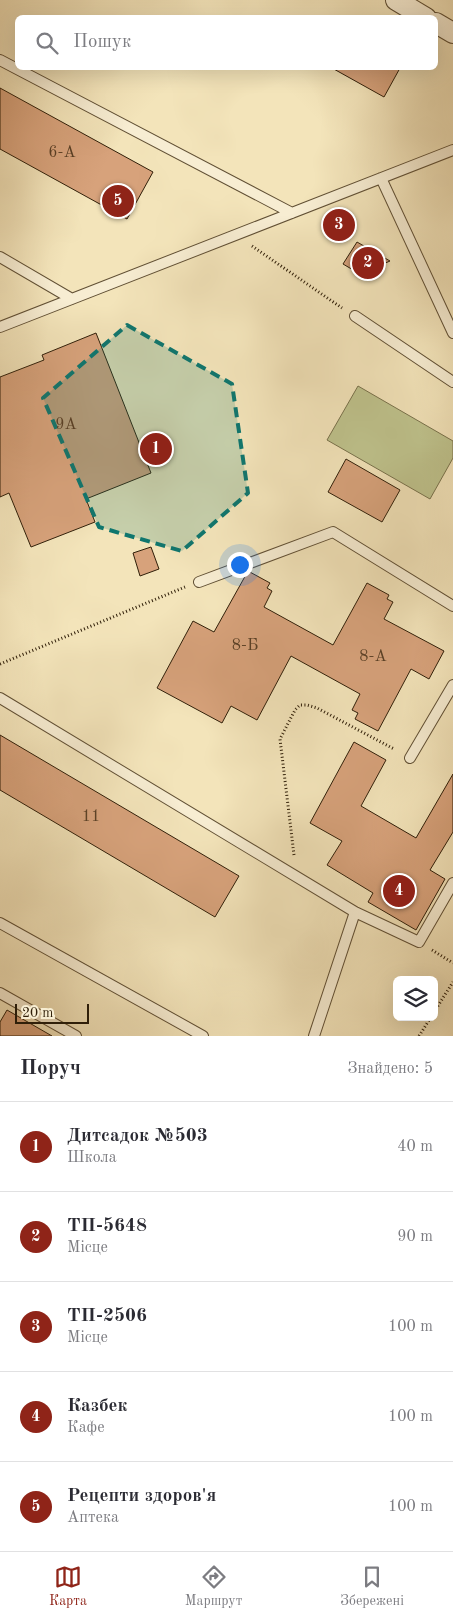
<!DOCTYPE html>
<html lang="uk">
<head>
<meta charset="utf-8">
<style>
	body { margin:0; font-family:"Old Standard TT",serif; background:#f2f2f3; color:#2b2b33 }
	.controls { position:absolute; right:15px; bottom:15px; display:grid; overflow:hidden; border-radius:8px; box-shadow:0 5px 20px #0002 }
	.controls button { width:45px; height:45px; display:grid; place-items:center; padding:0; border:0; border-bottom:1px solid #e1e1e2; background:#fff; color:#2b2b33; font:25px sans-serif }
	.scale { position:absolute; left:15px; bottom:12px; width:74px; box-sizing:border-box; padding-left:5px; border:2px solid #301f09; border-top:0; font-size:14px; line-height:18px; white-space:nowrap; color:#301f09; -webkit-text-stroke:4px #f7edd2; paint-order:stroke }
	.you { position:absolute; left:239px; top:564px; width:18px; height:18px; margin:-12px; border:4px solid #fff; border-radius:50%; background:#1a73e8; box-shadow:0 0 0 8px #1a73e833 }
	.badge { display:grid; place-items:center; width:32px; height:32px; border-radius:50%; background:#8f2418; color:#fff; font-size:16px; font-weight:700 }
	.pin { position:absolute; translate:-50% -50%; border:2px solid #fff; box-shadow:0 1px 5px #0006 }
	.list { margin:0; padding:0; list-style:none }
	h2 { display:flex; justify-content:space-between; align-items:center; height:65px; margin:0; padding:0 20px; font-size:21px }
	h2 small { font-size:16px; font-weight:400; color:#7c7c81 }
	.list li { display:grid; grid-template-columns:32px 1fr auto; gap:15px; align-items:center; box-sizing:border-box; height:90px; padding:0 20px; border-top:1px solid #e1e1e2 }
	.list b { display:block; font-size:19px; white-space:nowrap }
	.list p { margin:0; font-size:16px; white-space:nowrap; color:#7c7c81 }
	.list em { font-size:16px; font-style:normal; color:#7c7c81 }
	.icon { flex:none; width:28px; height:28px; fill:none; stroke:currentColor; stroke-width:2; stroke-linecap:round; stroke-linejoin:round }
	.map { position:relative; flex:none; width:453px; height:1036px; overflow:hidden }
	.search { position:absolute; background:#fff; box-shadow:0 5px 20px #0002; left:15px; right:15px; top:15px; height:55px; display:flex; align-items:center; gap:12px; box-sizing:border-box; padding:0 18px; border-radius:8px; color:#7c7c81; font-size:19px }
	.sheet { height:515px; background:#fff }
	nav { display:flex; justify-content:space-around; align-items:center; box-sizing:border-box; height:70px; border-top:1px solid #e1e1e2; background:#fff; font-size:14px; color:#7c7c81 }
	nav a { display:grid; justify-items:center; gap:2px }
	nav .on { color:#8f2418 }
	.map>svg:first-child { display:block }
</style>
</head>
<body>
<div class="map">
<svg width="453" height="1036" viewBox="0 0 453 1036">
	<rect width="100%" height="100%" fill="#f3e4ba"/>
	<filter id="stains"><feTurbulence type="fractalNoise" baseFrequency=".004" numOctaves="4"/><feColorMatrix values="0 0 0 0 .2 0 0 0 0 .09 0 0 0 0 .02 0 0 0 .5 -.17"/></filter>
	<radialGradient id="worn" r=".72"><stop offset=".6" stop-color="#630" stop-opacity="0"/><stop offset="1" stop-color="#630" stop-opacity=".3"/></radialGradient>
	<path fill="#bfc38d" stroke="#78714b" d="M358,386L453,441V458L430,499L327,440Z"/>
	<path fill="#d7a27b" stroke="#301f09" d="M332,68H400L384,97Z
		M0,88L153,172L127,219L0,149Z
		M357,242L390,261L360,274L343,264Z
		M96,333L151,473L86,499L95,522L31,547L9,493L0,497V377L44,360L42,355Z
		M346,459L400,490L382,522L328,492Z
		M151,547L159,569L140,576L133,553Z
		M248,571L270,583L267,588L272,591L264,607L333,645L367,583L389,595L387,599L393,602L384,619L444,651L429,679L411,669L378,731L355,719L358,713L352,710L360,694L291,656L257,720L231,706L222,723L157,688L193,621L214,632Z
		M0,735L239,876L215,917L0,790Z
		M354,742L386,760L361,806L416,838L453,774V832L430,870L445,879L416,930L368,902L373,893L327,865L342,841L310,823Z
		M7,1010L52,1036H0V1022Z"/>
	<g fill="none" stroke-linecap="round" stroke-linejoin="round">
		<g stroke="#615035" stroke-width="12">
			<path id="lane" d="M0,60L292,213
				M381,178L453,333
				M0,257L72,299
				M355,316L453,382
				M0,327L453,150
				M199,582L333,532L453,606
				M0,698L355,912L419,942L453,883
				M410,758L453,685
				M0,923L203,1036
				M0,993L76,1036
				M314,1036L355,912"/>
		</g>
		<g stroke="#615035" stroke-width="22">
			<path id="street" d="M396,0L426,18
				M436,23L453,33"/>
		</g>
		<path stroke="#301f09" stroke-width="3" stroke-dasharray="1 2.5" stroke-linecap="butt" d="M252,246L342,308
			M0,664L185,587
			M294,855L280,739L295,710L300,705H307L317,708L394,749
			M432,950L453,963
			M434,1012L453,982
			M419,1036L431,1017"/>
		<use href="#lane" stroke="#f7edd2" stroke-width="10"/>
		<use href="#street" stroke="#f7edd2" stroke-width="20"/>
	</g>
	<path fill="#0f766e" fill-opacity="0.2" stroke="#0f766e" stroke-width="4" stroke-dasharray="10 6" stroke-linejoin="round" d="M127,325L232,384L248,493L182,551L99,527L43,398Z"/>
	<g text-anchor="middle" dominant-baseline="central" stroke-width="4" stroke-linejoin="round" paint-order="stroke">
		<g font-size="16" fill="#5a4026">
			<text x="62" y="153">6-А</text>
			<text x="66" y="425">9А</text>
			<text x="245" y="646">8-Б</text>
			<text x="373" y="657">8-А</text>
			<text x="91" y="817">11</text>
		</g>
	</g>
	<rect width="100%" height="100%" filter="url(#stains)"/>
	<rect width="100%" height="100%" fill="url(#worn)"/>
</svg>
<div class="controls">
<button><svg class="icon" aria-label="layers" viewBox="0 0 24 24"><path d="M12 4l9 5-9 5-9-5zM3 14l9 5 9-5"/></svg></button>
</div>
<div class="scale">20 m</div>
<div class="you"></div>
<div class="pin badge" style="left:156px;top:449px">1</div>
<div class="pin badge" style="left:368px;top:263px">2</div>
<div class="pin badge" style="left:339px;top:225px">3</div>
<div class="pin badge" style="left:399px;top:891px">4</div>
<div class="pin badge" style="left:118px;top:201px">5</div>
<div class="search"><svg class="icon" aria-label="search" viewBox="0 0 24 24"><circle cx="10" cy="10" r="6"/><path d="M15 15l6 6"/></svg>Пошук</div>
</div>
<section class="sheet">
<h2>Поруч<small>Знайдено: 5</small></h2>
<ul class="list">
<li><span class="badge">1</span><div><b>Дитсадок №503</b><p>Школа</p></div><em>40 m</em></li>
<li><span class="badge">2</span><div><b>ТП-5648</b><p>Місце</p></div><em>90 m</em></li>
<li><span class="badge">3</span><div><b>ТП-2506</b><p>Місце</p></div><em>100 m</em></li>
<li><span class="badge">4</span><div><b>Казбек</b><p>Кафе</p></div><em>100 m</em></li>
<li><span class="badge">5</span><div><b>Рецепти здоров'я</b><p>Аптека</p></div><em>100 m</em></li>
</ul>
</section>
<nav>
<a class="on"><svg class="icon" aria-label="map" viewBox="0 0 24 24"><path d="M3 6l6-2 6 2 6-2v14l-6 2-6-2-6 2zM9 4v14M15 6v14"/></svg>Карта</a>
<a><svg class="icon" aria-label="directions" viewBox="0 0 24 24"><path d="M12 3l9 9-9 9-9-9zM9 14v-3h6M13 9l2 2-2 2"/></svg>Маршрут</a>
<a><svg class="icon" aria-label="saved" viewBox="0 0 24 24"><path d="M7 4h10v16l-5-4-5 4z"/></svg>Збережені</a>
</nav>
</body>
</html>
